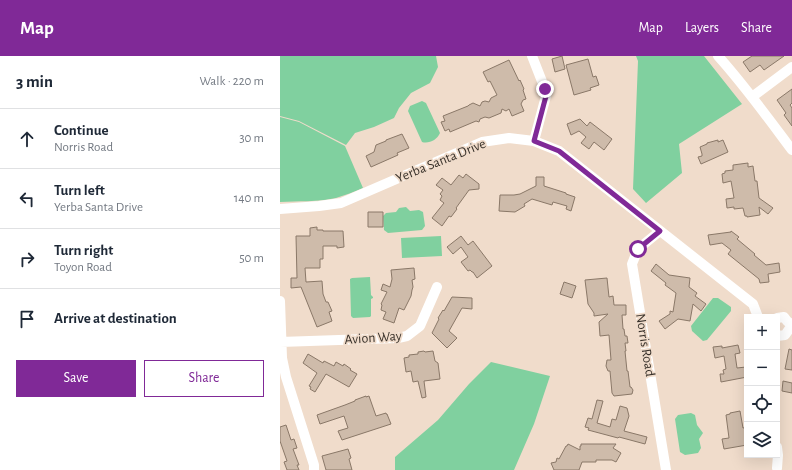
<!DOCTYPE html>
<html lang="en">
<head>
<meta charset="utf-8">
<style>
	body { margin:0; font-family:"Alegreya Sans",sans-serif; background:#f6f6f7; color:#1f2937 }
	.controls { position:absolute; right:12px; bottom:12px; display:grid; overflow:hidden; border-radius:0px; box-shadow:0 4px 16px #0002 }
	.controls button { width:36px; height:36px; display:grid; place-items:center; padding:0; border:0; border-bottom:1px solid #e0e1e3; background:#fff; color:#1f2937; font:20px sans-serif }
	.stop { position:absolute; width:12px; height:12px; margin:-9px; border:3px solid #802997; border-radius:50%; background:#fff }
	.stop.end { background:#802997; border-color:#fff; box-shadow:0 1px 4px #0008 }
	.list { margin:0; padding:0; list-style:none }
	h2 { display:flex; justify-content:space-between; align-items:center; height:52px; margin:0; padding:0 16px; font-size:17px }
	h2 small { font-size:13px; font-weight:400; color:#747a83 }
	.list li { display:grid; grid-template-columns:26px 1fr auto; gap:12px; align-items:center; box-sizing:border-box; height:60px; padding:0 16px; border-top:1px solid #e0e1e3 }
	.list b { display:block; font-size:15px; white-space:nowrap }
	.list p { margin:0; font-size:13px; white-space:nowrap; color:#747a83 }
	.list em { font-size:13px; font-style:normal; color:#747a83 }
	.actions { display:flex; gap:8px; padding:12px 16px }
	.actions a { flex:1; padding:9px 0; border:1px solid #802997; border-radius:0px; text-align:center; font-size:14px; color:#802997 }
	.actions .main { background:#802997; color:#fff }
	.icon { flex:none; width:22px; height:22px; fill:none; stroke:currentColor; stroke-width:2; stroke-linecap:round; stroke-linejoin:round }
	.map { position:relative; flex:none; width:512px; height:414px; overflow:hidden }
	header { display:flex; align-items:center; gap:24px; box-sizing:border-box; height:56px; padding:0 20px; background:#802997; color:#fff }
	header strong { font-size:19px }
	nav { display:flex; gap:22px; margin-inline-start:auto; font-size:14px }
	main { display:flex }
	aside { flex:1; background:#fff }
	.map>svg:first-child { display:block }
</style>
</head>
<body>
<header>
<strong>Map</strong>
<nav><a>Map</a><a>Layers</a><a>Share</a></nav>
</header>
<main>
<aside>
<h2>3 min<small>Walk · 220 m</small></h2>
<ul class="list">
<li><svg class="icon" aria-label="ahead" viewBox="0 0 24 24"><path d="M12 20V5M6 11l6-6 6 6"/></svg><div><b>Continue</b><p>Norris Road</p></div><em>30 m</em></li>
<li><svg class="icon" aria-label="left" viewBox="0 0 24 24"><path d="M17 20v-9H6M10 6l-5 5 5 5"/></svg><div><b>Turn left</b><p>Yerba Santa Drive</p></div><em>140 m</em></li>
<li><svg class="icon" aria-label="right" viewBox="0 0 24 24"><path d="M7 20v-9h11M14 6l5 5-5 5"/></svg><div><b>Turn right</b><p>Toyon Road</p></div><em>50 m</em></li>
<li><svg class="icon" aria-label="arrive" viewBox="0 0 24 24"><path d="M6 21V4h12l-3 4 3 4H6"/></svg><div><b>Arrive at destination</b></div></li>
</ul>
<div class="actions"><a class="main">Save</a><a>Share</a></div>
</aside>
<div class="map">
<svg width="512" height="414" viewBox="0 0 512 414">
	<rect width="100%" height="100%" fill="#f0dccb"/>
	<path fill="#80d09f" d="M0,0H156L158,11L150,27L131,37L119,52L114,62L94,71L75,77L66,89L19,65L0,60Z
		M356,0H424L462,48L399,88L402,117L366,147L353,133L358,5Z
		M142,45L146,47L160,77C157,84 149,88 142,86L128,55L130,50Z
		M0,61L19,66L65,90L83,132C74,136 65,139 56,142C38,146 18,145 0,146Z
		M126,151L130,155L139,154L143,156L145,170L142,174L108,177L104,174L103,160L106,157L116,156L119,152Z
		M161,180L162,200L122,202L121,182Z
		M90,221L91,239L93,241V242L91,243V260L90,261L73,262L71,260L70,223L72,222Z
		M433,242H438L451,251V255L427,284L423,285L412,275L411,270Z
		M211,306L270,320L254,368L234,414H115V401L158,364L189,328Z
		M411,357L415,359L417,369L423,377L419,383L421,392L418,397L405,399L400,396L395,363L398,359Z"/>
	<path fill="#cebbaa" stroke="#8a7868" d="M282,0L285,13L275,16L272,3Z
		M472,0H504L484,14L480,9L470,16L463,6Z
		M308,3L313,21L316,20L319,29L310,32L311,34L294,39L286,9Z
		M229,4L239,25L240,24L244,33L243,34L246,43L243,44L241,48L244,55L232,60L229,53L226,55L222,53L221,57L209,62L205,61L200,63L199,66L196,65L170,76L169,73L165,75L161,66L165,65L163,60L188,50L189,49L193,47L200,50L202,46L205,45L209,46L211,42L217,39L210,25L208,26L203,16Z
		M512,33V47L510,49L512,52V70L504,59L506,57L497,44Z
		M300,63L307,70L310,66L332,83L324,94L314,86L309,93L301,87L306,81L299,75L291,79L287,68Z
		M122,78L129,92L117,97L118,99L91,111L86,100L94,96L96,89L106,85V84Z
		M438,84V86L443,84L448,96L421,108L418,101L422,100V98L420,91L427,88V87Z
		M468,107V111L473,110L475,125H477L479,142L493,152L488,158L479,151L480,159L467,161V160H465L463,152L454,153V151L447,152L446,143L454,142L451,125L443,127L442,118L445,117V115L453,114V109Z
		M186,118L199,128V133L189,134L176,152L177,153L171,161L169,160L162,170L152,162L164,147L160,144L162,140L160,138L163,134L156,129L162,122L171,129L179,119L183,122Z
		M256,121H264V130L286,137V138L295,141L291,155L286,153L287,150L273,146L272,149L252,143L244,148L245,150L235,156L219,155L220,139H234L240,138L256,130Z
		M88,156H103V171H88Z
		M37,171V174H43V175H63L64,191L57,192V190H43V203H40V212H25L26,226L42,225L43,238L46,246H48L52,255L49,256L52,265L37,271L21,231L11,232V222H17L16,180H30V172Z
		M451,175L459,181L457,183L475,198L474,199L486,209L499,207L500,216L488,218L489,226L480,227L479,223L448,198L451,194L442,187L430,189L428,179L451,176Z
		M181,180L188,189L193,185L212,210L197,222L193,216H192L190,214L188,215L181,206L188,201L181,191L173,198L167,191Z
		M376,208L389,219L410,222L409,231L417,237L415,240L426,248L421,255L413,248L410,265L398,263L385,273L379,265L390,258V255L393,256L396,237L385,229L386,227L371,215Z
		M134,212L135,223L132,224L133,231L132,234L131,240L124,254L119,252L114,267L103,263L106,256L101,254L102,249L101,248L107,236L101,234L103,228L110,231L112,223L111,214Z
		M327,222L329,241L333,240L334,249H346V259H342L343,273H344L345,280H347L348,287H345L346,295H345L347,315H348L350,331H351L353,334L352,338L334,340L332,337L330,315H328L326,310L327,304H331L329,279L320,280L319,266L328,258L314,260V257L308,248L305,224Z
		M284,226L296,230L292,242L280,238Z
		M172,241L192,242V253L182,252L169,275L177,282L167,292L152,277L159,263L158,262L163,254L164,255Z
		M458,289L460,297L455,298L457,312L466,311L467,321L441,326L440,318H444L443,314L446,313L444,300L435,302L433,291L442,290V292Z
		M509,293L512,294V314L505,313Z
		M144,295L145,296L153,295L155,305L158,307L160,323L144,325L146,341L142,342L138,325L133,326L131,315L126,316L124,302L129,301V299L138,298V296Z
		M28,298L43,307L44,305L54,310L56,306L63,310L64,308L71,313L70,314L77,318L69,331L46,318L35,336L30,333L31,331L29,330L37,317L23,307Z
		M503,325L512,327V337L502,335Z
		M86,340V341L89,340L96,360L106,357V358H107L111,368L62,384L58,375L68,372L64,360L40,368L37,359L65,349L75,345V344Z
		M317,344L323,345L317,367L330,371L332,363L336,364L340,350L347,352L349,360L344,375L367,381L365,388L339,381L338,382L308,374L309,372L305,371L308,362L312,363Z
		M460,355L463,372L467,371V389L444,393L442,383L449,382L446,359L450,358V357Z
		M6,369L11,384L14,383L17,392L13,393L19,409H17L19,414H7L4,406L7,405L0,385V371Z
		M288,388L300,394V390H301V388H336L333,392L341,397L336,406L332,404H316V406H302L299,414H274L271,407L276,406L277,402L279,403L286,390H287Z
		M68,393L71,402L69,403L72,414H46L42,400Z"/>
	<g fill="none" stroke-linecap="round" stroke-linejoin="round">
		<path stroke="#fff" stroke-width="10" d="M252,0L265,33L266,40L254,85
			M438,0C465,30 488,62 512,94
			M472,41L512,11
			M0,153L39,150L61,147L202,86L229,82L254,85L279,95L473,248L478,261
			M380,175L358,193L352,208L386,414
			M0,245L2,302L6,321L34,409V414
			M497,262L504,261L507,265L512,269
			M497,280L505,279L512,269
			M0,286L118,282L127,280L140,270L157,231
			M497,412L498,399L497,391"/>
	</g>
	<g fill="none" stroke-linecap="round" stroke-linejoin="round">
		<path stroke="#802997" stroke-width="5" d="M265,33L266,40L254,85L279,95L380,175L358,193"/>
	</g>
	<g text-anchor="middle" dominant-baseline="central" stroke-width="3.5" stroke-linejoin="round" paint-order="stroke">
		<g font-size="14" fill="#38312a" stroke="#f0dccb">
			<text transform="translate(161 105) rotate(-22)">Yerba Santa Drive</text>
			<text transform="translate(93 282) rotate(-4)">Avion Way</text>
			<text transform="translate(365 289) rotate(81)">Norris Road</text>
		</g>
	</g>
</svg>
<div class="controls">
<button>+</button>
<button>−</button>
<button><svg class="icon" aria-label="locate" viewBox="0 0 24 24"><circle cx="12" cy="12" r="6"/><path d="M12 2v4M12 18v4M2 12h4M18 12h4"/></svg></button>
<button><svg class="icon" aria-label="layers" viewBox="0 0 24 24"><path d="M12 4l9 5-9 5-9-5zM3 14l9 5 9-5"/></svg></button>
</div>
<div class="stop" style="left:358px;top:193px"></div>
<div class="stop end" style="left:265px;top:33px"></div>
</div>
</main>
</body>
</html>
